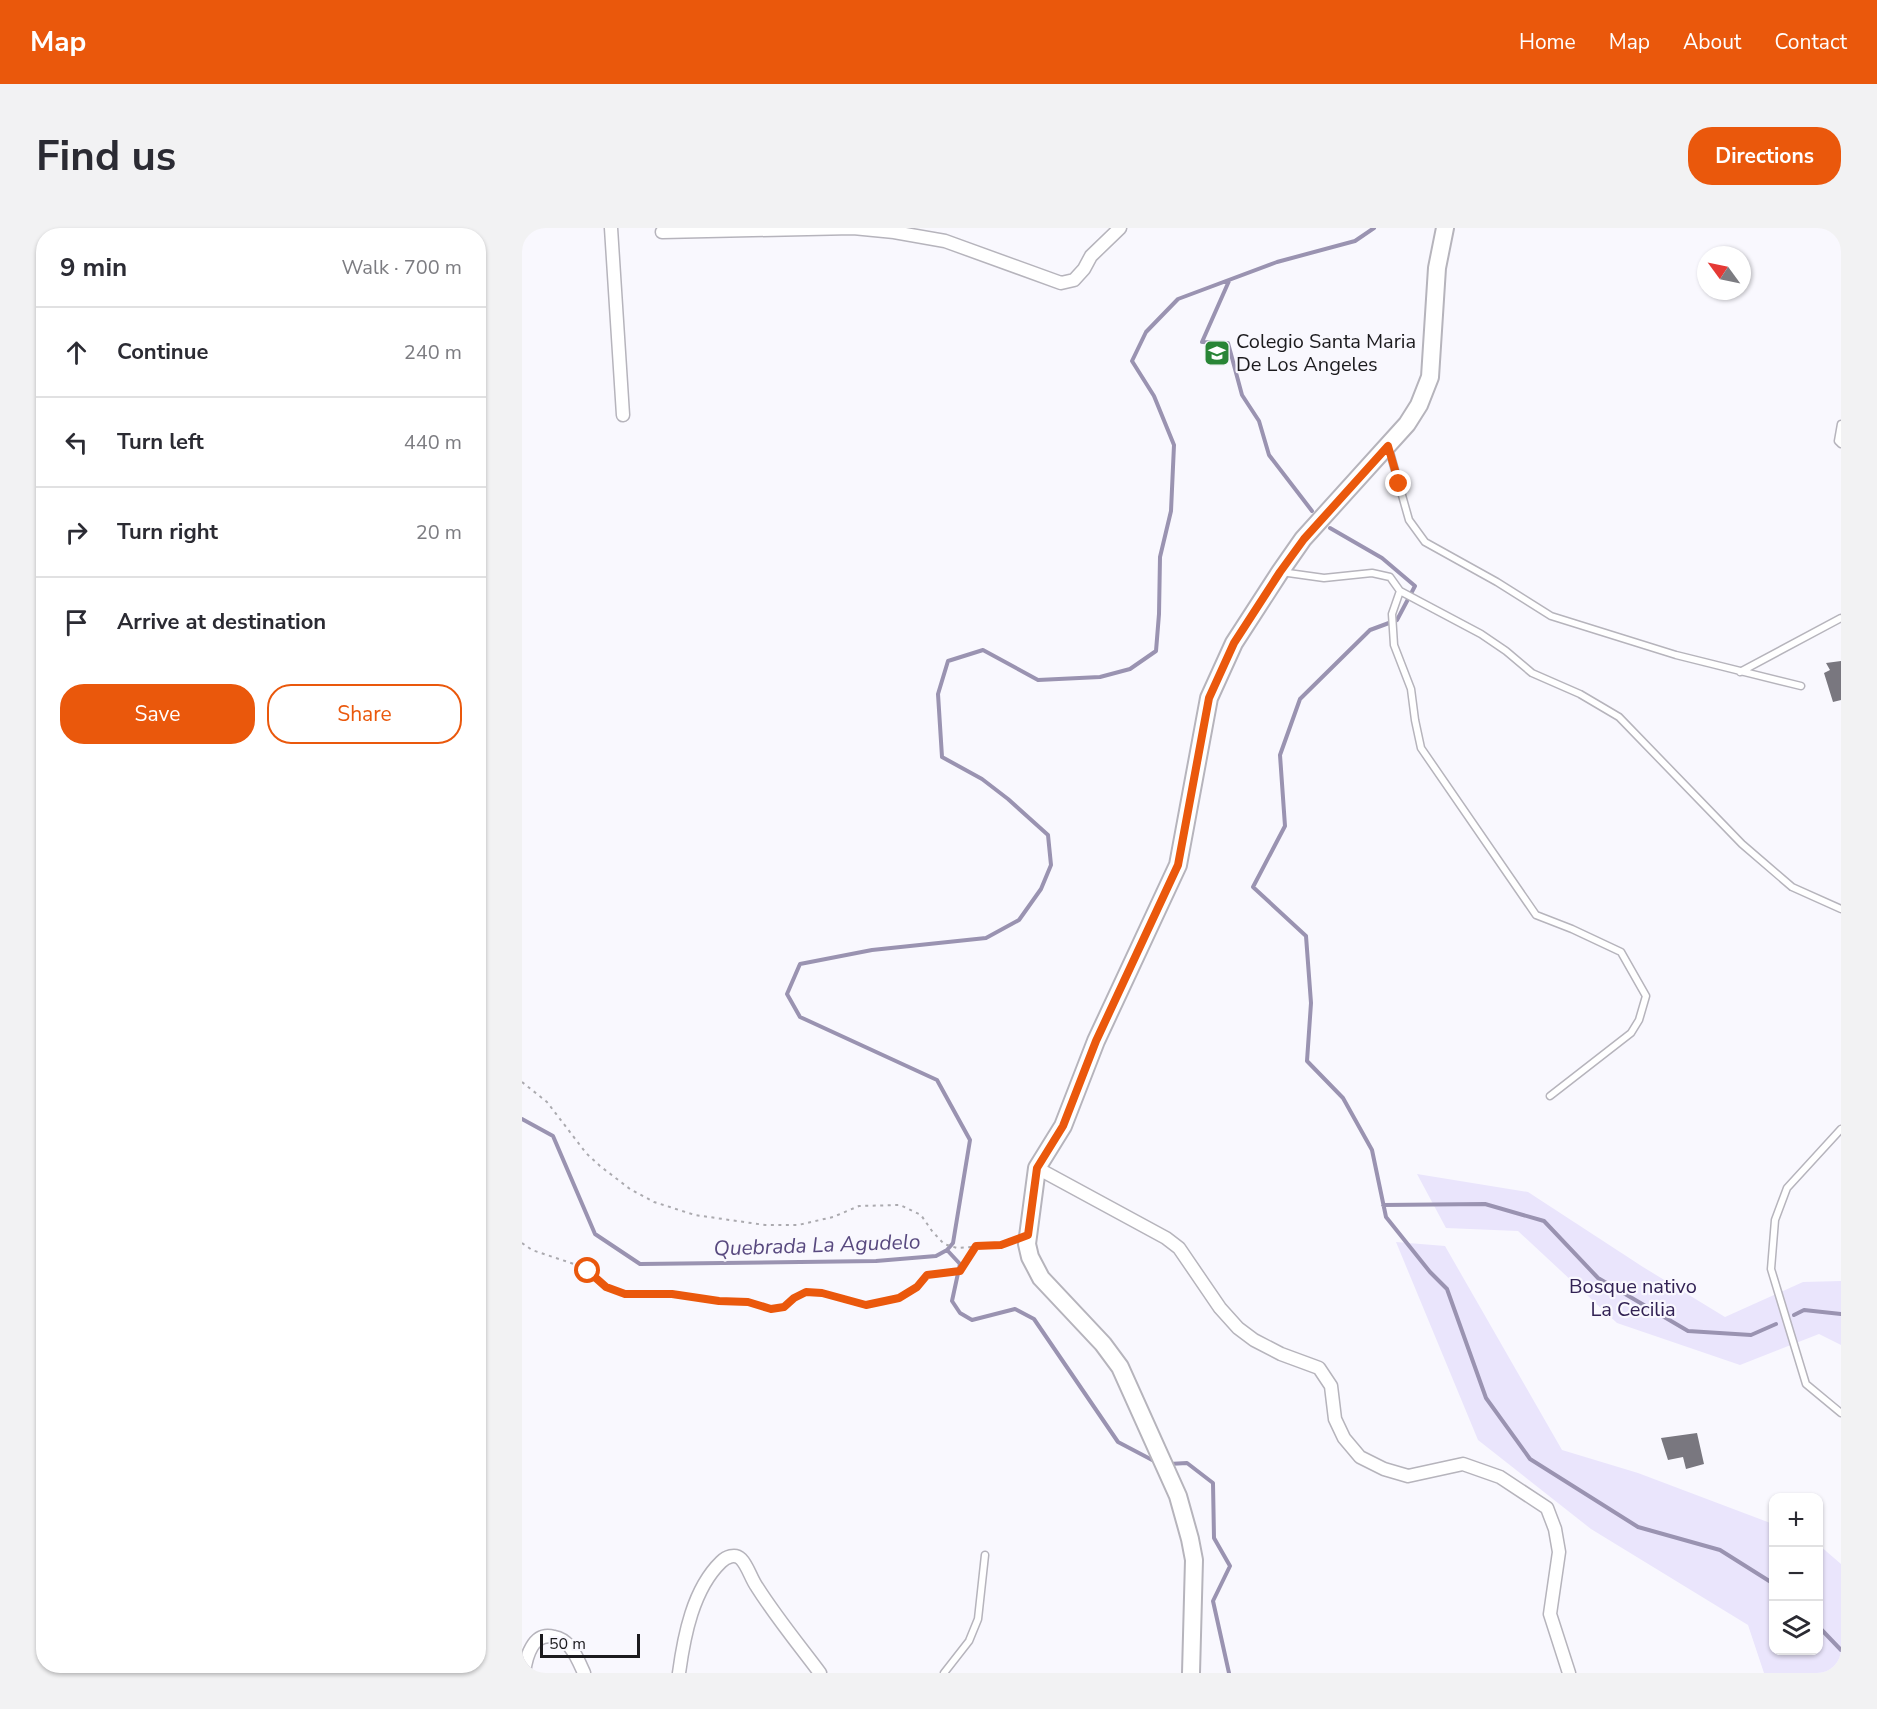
<!DOCTYPE html>
<html lang="en">
<head>
<meta charset="utf-8">
<style>
	body { margin:0; font-family:"Nunito Sans",sans-serif; background:#f2f2f3; color:#2b2b33 }
	.controls { position:absolute; right:18px; bottom:18px; display:grid; overflow:hidden; border-radius:12px; box-shadow:0 2px 4px #0004 }
	.controls button { width:54px; height:54px; display:grid; place-items:center; padding:0; border:0; border-bottom:2px solid #e1e1e2; background:#fff; color:#2b2b33; font:30px sans-serif }
	.compass { position:absolute; left:1175px; top:18px; width:54px; height:54px; border-radius:50%; background:#fff; box-shadow:0 2px 4px #0004; rotate:303deg }
	.scale { position:absolute; left:18px; bottom:15px; width:100px; box-sizing:border-box; padding-left:6px; border:3px solid #1c1b1e; border-top:0; font-size:16px; line-height:21px; white-space:nowrap; color:#1c1b1e; -webkit-text-stroke:4px #f9f8fe; paint-order:stroke }
	.stop { position:absolute; width:18px; height:18px; margin:-14px; border:4px solid #ea580c; border-radius:50%; background:#fff }
	.stop.end { background:#ea580c; border-color:#fff; box-shadow:0 2px 6px #0008 }
	.list { margin:0; padding:0; list-style:none }
	h2 { display:flex; justify-content:space-between; align-items:center; height:78px; margin:0; padding:0 24px; font-size:26px }
	h2 small { font-size:20px; font-weight:400; color:#7c7c81 }
	.list li { display:grid; grid-template-columns:39px 1fr auto; gap:18px; align-items:center; box-sizing:border-box; height:90px; padding:0 24px; border-top:2px solid #e1e1e2 }
	.list b { display:block; font-size:22px; white-space:nowrap }
	.list em { font-size:20px; font-style:normal; color:#7c7c81 }
	.actions { display:flex; gap:12px; padding:18px 24px }
	.actions a { flex:1; padding:14px 0; border:2px solid #ea580c; border-radius:24px; text-align:center; font-size:21px; color:#ea580c }
	.actions .main { background:#ea580c; color:#fff }
	.icon { flex:none; width:33px; height:33px; fill:none; stroke:currentColor; stroke-width:2; stroke-linecap:round; stroke-linejoin:round }
	.map { position:relative; flex:none; width:1319px; height:1445px; overflow:hidden; border-radius:24px }
	header { display:flex; align-items:center; gap:36px; box-sizing:border-box; height:84px; padding:0 30px; background:#ea580c; color:#fff }
	header strong { font-size:28px }
	nav { display:flex; gap:33px; margin-inline-start:auto; font-size:21px }
	.intro { display:flex; align-items:center; justify-content:space-between; box-sizing:border-box; height:144px; padding:0 36px }
	h1 { margin:0; font-size:42px }
	.button { padding:15px 27px; border-radius:24px; background:#ea580c; color:#fff; font-size:21px; font-weight:700 }
	main { display:flex; gap:36px; padding:0 36px }
	aside { flex:1; background:#fff; border-radius:24px; box-shadow:0 2px 4px #0004 }
	.map>svg:first-child { display:block }
</style>
</head>
<body>
<header>
<strong>Map</strong>
<nav><a>Home</a><a>Map</a><a>About</a><a>Contact</a></nav>
</header>
<div class="intro"><h1>Find us</h1><a class="button">Directions</a></div>
<main>
<aside>
<h2>9 min<small>Walk · 700 m</small></h2>
<ul class="list">
<li><svg class="icon" aria-label="ahead" viewBox="0 0 24 24"><path d="M12 20V5M6 11l6-6 6 6"/></svg><div><b>Continue</b></div><em>240 m</em></li>
<li><svg class="icon" aria-label="left" viewBox="0 0 24 24"><path d="M17 20v-9H6M10 6l-5 5 5 5"/></svg><div><b>Turn left</b></div><em>440 m</em></li>
<li><svg class="icon" aria-label="right" viewBox="0 0 24 24"><path d="M7 20v-9h11M14 6l5 5-5 5"/></svg><div><b>Turn right</b></div><em>20 m</em></li>
<li><svg class="icon" aria-label="arrive" viewBox="0 0 24 24"><path d="M6 21V4h12l-3 4 3 4H6"/></svg><div><b>Arrive at destination</b></div></li>
</ul>
<div class="actions"><a class="main">Save</a><a>Share</a></div>
</aside>
<div class="map">
<svg width="1319" height="1445" viewBox="0 0 1319 1445">
	<rect width="100%" height="100%" fill="#f9f8fe"/>
	<path fill="#eae5fc" d="M895,946L1006,964L1121,1039L1203,1089L1281,1054L1319,1053V1117L1297,1106L1218,1137L1095,1095L996,1003L924,1000Z
		M874,1014L923,1018L1040,1222L1116,1245L1251,1296L1252,1422H1296L1297,1317L1319,1336V1445H1242L1226,1397L1069,1301L956,1212Z"/>
	<g fill="none" stroke-linecap="round" stroke-linejoin="round">
		<path stroke="#9a93b1" stroke-width="4" d="M707,53L680,114L706,115L720,167L737,193L747,227L790,283
			M808,300L860,330L893,358L875,392L848,402L778,471L758,527L763,598L731,659L784,708L789,775L785,833L821,870L850,922L864,989L908,1044L925,1061L964,1170L1008,1231L1116,1299L1198,1322L1252,1356
			M0,891L31,908L73,1006L118,1036L354,1033L414,1028L425,1022L431,1015L448,912L415,852L278,789L265,766L278,736L350,722L464,710L497,692L519,661L529,637L526,607L486,571L460,551L420,529L416,466L426,433L461,422L516,452L578,449L608,441L634,423L637,386L638,329L649,283L652,217L632,168L610,133L624,104L656,71L755,34L833,13L852,0
			M861,977L963,976L1022,993L1076,1050L1166,1103L1229,1107L1254,1096
			M425,1022L438,1036L430,1073L438,1085L450,1092L493,1081L512,1091L596,1214L634,1234
			M1272,1087L1282,1082L1319,1086
			M647,1236L665,1235L691,1255L692,1310L708,1338L691,1373L707,1445
			M1296,1398L1319,1422"/>
	</g>
	<path fill="#79777f" d="M1319,433V472L1311,474L1302,445L1308,442L1304,435Z
		M1175,1205L1182,1236L1164,1241L1161,1229L1146,1232L1139,1210Z"/>
	<g fill="none" stroke-linecap="round" stroke-linejoin="round">
		<g stroke="#b6b4bc" stroke-width="9">
			<path id="lane" d="M1319,196L1316,213L1319,216
				M867,221L887,292L903,314L975,354L1029,388L1154,427L1279,458
				M759,344L802,350L850,345L868,349L878,363L959,406L984,423L1010,445L1058,466L1097,489L1220,616L1270,659L1319,681
				M878,363L870,386L872,417L889,461L893,492L899,520L1014,687L1050,701L1099,724L1124,768L1117,792L1109,805L1028,868
				M1218,444L1319,390
				M1319,901L1265,960L1253,992L1249,1041L1284,1156L1319,1185
				M422,1445L447,1413L456,1391L463,1327"/>
		</g>
		<g stroke="#b6b4bc" stroke-width="15">
			<path id="street" d="M89,0L101,187
				M140,4L331,0L372,4L423,13L539,55L552,52L562,41L569,28L598,0
				M515,940L644,1010L657,1020L698,1080L716,1100L732,1112L759,1126L797,1140L809,1158L813,1191L822,1210L838,1229L862,1241L886,1248L941,1236L978,1249L1025,1280L1033,1301L1037,1324L1028,1386L1047,1445
				M2,1445C4,1429 11,1403 32,1409C38,1410 44,1414 48,1419C54,1426 58,1436 62,1445
				M157,1445C162,1408 171,1361 199,1334C204,1329 213,1325 219,1331C226,1338 229,1351 235,1359C254,1389 277,1417 298,1445"/>
		</g>
		<g stroke="#b6b4bc" stroke-width="20">
			<path id="secondary" d="M669,1445L672,1332L668,1311L656,1268L598,1139L581,1116L519,1050L508,1029L505,1016L515,940L541,898L574,813L656,637L687,470L712,415L758,344L781,311L885,196L897,177L908,149L915,40L923,0"/>
		</g>
		<path stroke="#abaaaf" stroke-width="2" stroke-dasharray="3 4.5" stroke-linecap="butt" d="M0,854L25,874L64,925L78,938L108,961L132,974L173,987L243,997H276L311,989L337,978L378,977L399,987L410,1003L422,1016L435,1020L479,1017L490,1013
			M0,1015L10,1022L55,1037L84,1059L103,1066H149L197,1073L226,1074L249,1081L262,1079L272,1070L284,1064L300,1065L344,1077L377,1070L395,1059L405,1047L438,1043L454,1018"/>
		<use href="#lane" stroke="#fff" stroke-width="6"/>
		<use href="#street" stroke="#fff" stroke-width="12"/>
		<use href="#secondary" stroke="#fff" stroke-width="16"/>
	</g>
	<g fill="none" stroke-linecap="round" stroke-linejoin="round">
		<path stroke="#ea580c" stroke-width="8" d="M66,1043L84,1059L103,1066H150L197,1073L226,1074L249,1081L262,1079L272,1070L284,1064L300,1065L344,1077L377,1070L395,1059L405,1047L438,1043L454,1018L479,1017L506,1007L515,940L541,898L574,813L656,637L687,470L712,415L758,344L782,311L866,218L877,256"/>
	</g>
	<defs>
		<g id="school-square" transform="scale(1.35)"><rect x="-9" y="-9" width="18" height="18" rx="4" fill="#298536" stroke="#f9f8fe"/><path d="M0-5L7-2L0 1L-7-2ZM-4 1L0 2.5L4 1V4Q0 6-4 4Z" fill="#fff"/></g>
	</defs>
	<g fill-rule="evenodd">
		<use href="#school-square" x="695" y="125"/>
	</g>
	<g text-anchor="middle" dominant-baseline="central" stroke-width="4.5" stroke-linejoin="round" paint-order="stroke">
		<g font-size="20" fill="#1c1b1e" stroke="#f9f8fe" text-anchor="start">
			<text x="714" y="113">Colegio Santa Maria<tspan x="714" dy="23">De Los Angeles</tspan></text>
		</g>
		<g font-size="20" fill="#322254" stroke="#f9f8fe">
			<text x="1111" y="1058">Bosque nativo<tspan x="1111" dy="23">La Cecilia</tspan></text>
		</g>
		<g font-size="21" font-style="italic" fill="#58497f" stroke="#f9f8fe">
			<text transform="translate(295 1017) rotate(-2)">Quebrada La Agudelo</text>
		</g>
	</g>
</svg>
<div class="controls">
<button>+</button>
<button>−</button>
<button><svg class="icon" aria-label="layers" viewBox="0 0 24 24"><path d="M12 4l9 5-9 5-9-5zM3 14l9 5 9-5"/></svg></button>
</div>
<svg class="compass" viewBox="-18 -18 36 36"><path d="M0-13l5 13h-10z" fill="#e53935"/><path d="M0 13l5-13h-10z" fill="#7c7c81"/></svg>
<div class="scale">50 m</div>
<div class="stop" style="left:66px;top:1043px"></div>
<div class="stop end" style="left:877px;top:256px"></div>
</div>
</main>
</body>
</html>
